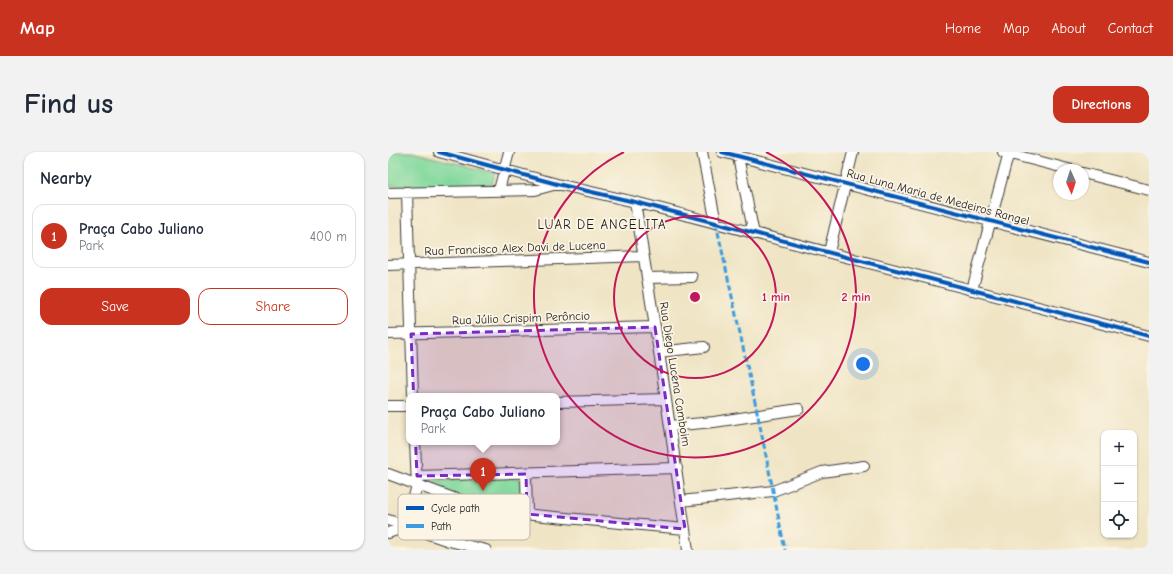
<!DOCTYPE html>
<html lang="en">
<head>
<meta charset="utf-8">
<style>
	body { margin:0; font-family:"Comic Neue",sans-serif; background:#f2f2f3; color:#1f2937 }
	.controls { position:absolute; right:12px; bottom:12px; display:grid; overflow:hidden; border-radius:8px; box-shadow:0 1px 3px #0004 }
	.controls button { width:36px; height:36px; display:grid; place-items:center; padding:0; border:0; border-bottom:1px solid #e0e1e3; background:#fff; color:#1f2937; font:20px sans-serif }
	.compass { position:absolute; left:665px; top:12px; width:36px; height:36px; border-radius:50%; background:#fff; box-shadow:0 1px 3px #0004; rotate:177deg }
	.you { position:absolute; left:475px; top:212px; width:14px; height:14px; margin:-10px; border:3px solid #fff; border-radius:50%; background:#1a73e8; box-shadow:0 0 0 6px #1a73e833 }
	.badge { display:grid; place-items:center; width:26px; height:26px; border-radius:50%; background:#c8321e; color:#fff; font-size:13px; font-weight:700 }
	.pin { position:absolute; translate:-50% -33px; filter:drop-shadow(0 1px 2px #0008) }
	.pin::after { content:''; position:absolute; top:21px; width:14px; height:12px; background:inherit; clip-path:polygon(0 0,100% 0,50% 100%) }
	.popup { position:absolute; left:18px; top:241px; width:154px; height:52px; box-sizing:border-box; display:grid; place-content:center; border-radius:8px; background:#fff; filter:drop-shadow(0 1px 3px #0005); font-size:13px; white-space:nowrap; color:#747a83 }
	.popup b { font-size:15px; color:#1f2937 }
	.popup::after { content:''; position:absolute; left:50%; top:100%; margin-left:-8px; border:8px solid transparent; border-top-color:#fff }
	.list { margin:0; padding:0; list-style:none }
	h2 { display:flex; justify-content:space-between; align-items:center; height:52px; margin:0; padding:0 16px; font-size:17px }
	h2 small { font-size:13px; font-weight:400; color:#747a83 }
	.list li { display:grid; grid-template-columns:26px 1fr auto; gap:12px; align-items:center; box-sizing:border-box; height:64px; margin:0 8px 8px; padding:0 8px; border:1px solid #e0e1e3; border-radius:12px }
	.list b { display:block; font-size:15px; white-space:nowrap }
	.list p { margin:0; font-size:13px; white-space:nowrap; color:#747a83 }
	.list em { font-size:13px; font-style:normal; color:#747a83 }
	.actions { display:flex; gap:8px; padding:12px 16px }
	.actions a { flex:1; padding:9px 0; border:1px solid #c8321e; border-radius:12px; text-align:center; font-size:14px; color:#c8321e }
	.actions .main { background:#c8321e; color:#fff }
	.icon { flex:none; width:22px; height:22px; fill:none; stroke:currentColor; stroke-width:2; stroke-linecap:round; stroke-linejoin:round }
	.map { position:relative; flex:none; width:761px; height:398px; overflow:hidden; border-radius:12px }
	header { display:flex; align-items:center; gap:24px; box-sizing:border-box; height:56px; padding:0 20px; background:#c8321e; color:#fff }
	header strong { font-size:19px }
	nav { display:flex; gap:22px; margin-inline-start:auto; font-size:14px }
	.intro { display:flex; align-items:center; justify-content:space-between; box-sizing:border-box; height:96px; padding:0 24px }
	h1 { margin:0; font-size:28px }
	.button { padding:10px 18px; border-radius:12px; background:#c8321e; color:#fff; font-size:14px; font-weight:700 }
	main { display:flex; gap:24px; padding:0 24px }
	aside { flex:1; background:#fff; border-radius:12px; box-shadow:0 1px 3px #0004 }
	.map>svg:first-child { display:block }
</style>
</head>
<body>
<header>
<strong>Map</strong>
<nav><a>Home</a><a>Map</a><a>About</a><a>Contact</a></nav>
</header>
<div class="intro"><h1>Find us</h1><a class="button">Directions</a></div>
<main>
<aside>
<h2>Nearby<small></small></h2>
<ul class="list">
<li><span class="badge">1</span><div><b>Praça Cabo Juliano</b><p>Park</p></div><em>400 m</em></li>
</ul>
<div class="actions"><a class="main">Save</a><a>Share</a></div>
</aside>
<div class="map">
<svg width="761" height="398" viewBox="0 0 761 398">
	<rect width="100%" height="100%" fill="#fcf5e5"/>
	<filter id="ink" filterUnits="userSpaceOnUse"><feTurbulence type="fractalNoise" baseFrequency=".025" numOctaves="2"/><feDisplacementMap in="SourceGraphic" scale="8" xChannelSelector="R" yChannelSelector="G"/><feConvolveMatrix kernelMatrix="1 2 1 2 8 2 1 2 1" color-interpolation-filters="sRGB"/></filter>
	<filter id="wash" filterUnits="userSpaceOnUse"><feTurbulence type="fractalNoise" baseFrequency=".012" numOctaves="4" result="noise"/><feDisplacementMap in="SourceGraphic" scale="16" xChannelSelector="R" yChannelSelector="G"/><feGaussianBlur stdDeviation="0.9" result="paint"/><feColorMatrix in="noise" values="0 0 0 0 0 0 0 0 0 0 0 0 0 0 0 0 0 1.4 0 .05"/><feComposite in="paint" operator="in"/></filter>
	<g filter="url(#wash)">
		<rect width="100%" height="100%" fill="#efe4c4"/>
		<path fill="#81d89c" stroke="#4e7a5c" d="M0,0H24L107,21L104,33L0,34Z
			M132,326L133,357C108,353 54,343 35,329Z"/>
	</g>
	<g filter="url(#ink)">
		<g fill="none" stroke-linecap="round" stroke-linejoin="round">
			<g stroke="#3c3a35" stroke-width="12">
				<path id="minor" d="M51,0L169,32L247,50L761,184
					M314,0L328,71
					M334,0L761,110
					M349,0L366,82
					M615,0L684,18
					M695,21L761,38
					M111,38L121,0
					M19,40L25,244
					M0,41L147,38L169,32
					M247,50L271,200L300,398
					M441,100L465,0
					M0,113L255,104
					M259,126L304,125
					M584,138L621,0
					M0,182L267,175
					M271,200L316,195
					M169,250L278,247
					M0,254H21
					M282,274L326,270L411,257
					M0,322L65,346L124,361L297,377
					M138,322L139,362
					M29,324L289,316
					M293,349L385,339L434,320L476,314
					M0,368L61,389L98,398
					M0,381L17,375L29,334L27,290"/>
			</g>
			<use href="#minor" stroke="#fff" stroke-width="10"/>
			<path stroke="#3c9bdf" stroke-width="3" stroke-dasharray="6 3" stroke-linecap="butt" d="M328,71L370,264L397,398"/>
			<g stroke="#fcf5e5" stroke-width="6">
				<path id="cycleway" d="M51,0L169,32L247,50L761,184
					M334,0L761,110"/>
			</g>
			<use href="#cycleway" stroke="#0057b8" stroke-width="4"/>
		</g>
	</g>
	<path fill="#7b2cbf" fill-opacity="0.2" stroke="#7b2cbf" stroke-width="3" stroke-dasharray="8 5" stroke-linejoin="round" d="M267,175L297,377L139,362L138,322L29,324L23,182Z"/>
	<g fill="none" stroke="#c2185b" stroke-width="2">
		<circle cx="307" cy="145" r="81"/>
		<path d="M378 0A161 161 0 1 1 236 0"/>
	</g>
	<g text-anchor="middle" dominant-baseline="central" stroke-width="3.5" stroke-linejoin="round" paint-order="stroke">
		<g font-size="12" fill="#1c1c1c" stroke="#fcf5e5">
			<text transform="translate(550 45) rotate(15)">Rua Luna Maria de Medeiros Rangel</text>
			<text transform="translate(127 96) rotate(-2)">Rua Francisco Alex Davi de Lucena</text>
			<text transform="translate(133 166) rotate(-2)">Rua Júlio Crispim Perôncio</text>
			<text transform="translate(287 222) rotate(81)">Rua Diego Lucena Camboim</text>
		</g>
		<g font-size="13" letter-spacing="1" fill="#1c1c1c" stroke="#fcf5e5">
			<text x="214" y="72">LUAR DE ANGELITA</text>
		</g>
	</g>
	<rect x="10" y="342" width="132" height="46" rx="6" fill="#fcf5e5" stroke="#b9b4a9" stroke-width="1"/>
	<rect x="18" y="354" width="18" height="4" fill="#0057b8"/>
	<rect x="18" y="372" width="18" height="4" fill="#3c9bdf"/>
	<g font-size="11" fill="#1c1c1c">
		<text x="43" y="360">Cycle path</text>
		<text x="43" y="378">Path</text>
	</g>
	<circle cx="307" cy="145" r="6" fill="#c2185b" stroke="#fcf5e5" stroke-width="2"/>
	<g font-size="12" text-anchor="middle" font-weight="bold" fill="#c2185b" stroke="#fcf5e5" stroke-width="3.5" stroke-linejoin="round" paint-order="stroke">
		<text x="388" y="149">1 min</text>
		<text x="468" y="149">2 min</text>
	</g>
</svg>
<div class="controls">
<button>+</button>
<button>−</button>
<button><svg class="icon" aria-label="locate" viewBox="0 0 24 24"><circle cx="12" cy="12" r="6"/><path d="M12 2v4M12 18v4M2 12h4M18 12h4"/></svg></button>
</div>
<svg class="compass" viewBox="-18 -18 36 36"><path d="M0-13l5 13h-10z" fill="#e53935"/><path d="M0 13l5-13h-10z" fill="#747a83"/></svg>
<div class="you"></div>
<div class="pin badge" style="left:95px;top:339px">1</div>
<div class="popup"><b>Praça Cabo Juliano</b>Park</div>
</div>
</main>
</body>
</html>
